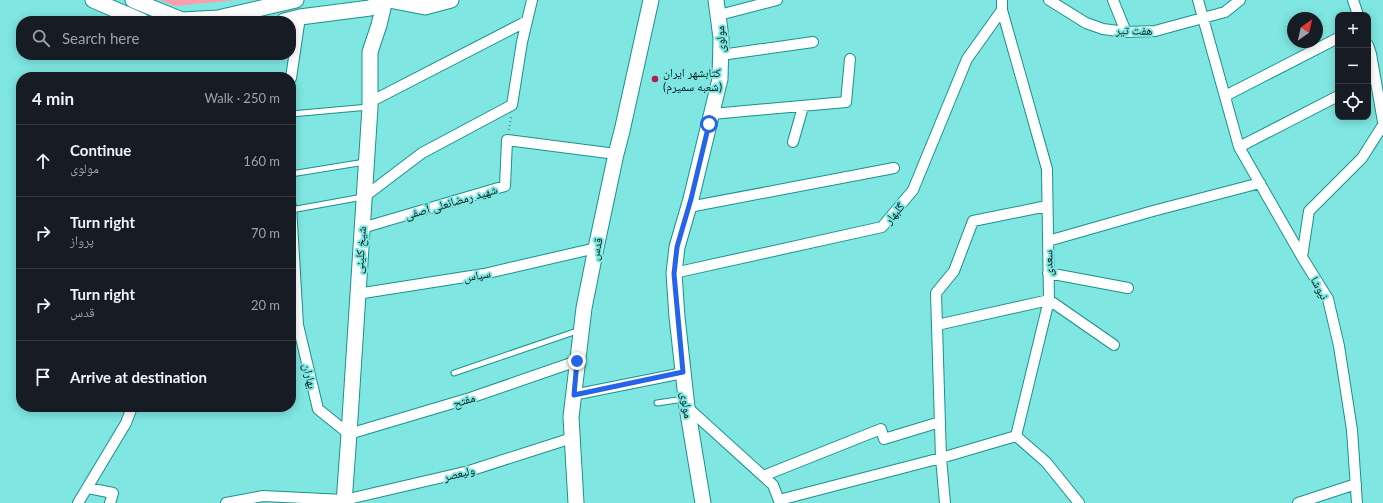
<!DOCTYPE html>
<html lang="en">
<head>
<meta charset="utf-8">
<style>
	body { margin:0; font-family:Lato,"Noto Naskh Arabic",sans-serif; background:#242831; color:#f1f3f6 }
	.controls { position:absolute; right:12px; top:12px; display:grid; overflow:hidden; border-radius:8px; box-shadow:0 2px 10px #0003 }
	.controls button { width:36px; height:36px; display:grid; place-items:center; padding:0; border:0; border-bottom:1px solid #363941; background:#171b24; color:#f1f3f6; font:20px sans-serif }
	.compass { position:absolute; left:1287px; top:12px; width:36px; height:36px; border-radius:50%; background:#171b24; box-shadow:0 2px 10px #0003; rotate:34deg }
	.stop { position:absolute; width:12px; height:12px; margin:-9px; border:3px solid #2563eb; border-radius:50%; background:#fff }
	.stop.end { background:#2563eb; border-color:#fff; box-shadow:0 1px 4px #0008 }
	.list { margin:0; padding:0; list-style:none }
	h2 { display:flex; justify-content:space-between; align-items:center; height:52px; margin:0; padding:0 16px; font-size:17px }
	h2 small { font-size:13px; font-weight:400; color:#9ea1a6 }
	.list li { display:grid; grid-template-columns:26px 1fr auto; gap:12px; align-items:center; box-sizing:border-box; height:72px; padding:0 16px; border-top:1px solid #363941 }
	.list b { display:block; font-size:15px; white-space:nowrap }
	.list p { margin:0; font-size:13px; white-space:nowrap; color:#9ea1a6 }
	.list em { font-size:13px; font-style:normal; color:#9ea1a6 }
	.icon { flex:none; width:22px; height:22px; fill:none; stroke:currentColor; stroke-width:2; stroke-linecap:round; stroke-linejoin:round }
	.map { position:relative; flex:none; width:1383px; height:503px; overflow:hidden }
	.search { position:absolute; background:#171b24; box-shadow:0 2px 10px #0003; left:16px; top:16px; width:280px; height:44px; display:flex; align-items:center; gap:10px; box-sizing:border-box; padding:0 14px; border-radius:16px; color:#9ea1a6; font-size:15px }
	.panel { position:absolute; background:#171b24; box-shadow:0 2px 10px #0003; left:16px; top:72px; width:280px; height:340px; border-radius:16px }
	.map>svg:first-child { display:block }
</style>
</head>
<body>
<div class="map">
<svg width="1383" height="503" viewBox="0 0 1383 503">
	<rect width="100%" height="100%" fill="#7fe6e1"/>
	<path fill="#f9a0ac" d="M160,0H237L175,6Z"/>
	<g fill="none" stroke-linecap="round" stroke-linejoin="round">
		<g stroke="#1a928d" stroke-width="7">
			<path id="lane" d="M291,114L369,107
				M291,174L365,162
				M291,210L363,197
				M454,373L580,330
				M657,403L684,399"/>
		</g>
		<g stroke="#1a928d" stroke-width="12">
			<path id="street" d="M1002,0V10L1047,169L1049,300L1016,436L1046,462L1079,503
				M1049,0L1086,23L1103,29L1126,32L1155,31L1225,12L1240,0
				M1113,0L1126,32
				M1198,0L1239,147L1302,257
				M1353,0L1358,15
				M719,15L777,0
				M1368,45L1371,54L1383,122
				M721,55L813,42
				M291,78L300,17
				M1225,96L1338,38
				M370,102L527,21
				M712,114L846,102L850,59
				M793,142L803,107
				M1239,147L1338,96
				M364,197L422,153L512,105L522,42L532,0
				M291,206L298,325L318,409L349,434L470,398L577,361
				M689,207L894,168
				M362,228L505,186L507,140L616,154
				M1048,241L1153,211L1260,183
				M674,273L882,227L913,190L967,59L1002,10
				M1048,273L1128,288
				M357,294L484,274L596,248
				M937,325L1049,300L1114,345
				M573,395L683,373
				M687,407L773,485L780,503
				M763,476L881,429L884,439L940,422
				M88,488L113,493L110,503
				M779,500L941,458L1016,436
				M78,503L126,423L132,407
				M226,503L263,496L344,500L469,471L572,438
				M945,503L941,458L936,293L954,271L973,221L1047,206
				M1298,503L1356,484
				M1357,503L1352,430L1339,346L1328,299L1302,257L1309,211L1362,158L1383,125"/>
		</g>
		<g stroke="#1a928d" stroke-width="17">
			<path id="secondary" d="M93,0L142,21
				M133,0L182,20L218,18L296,0
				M389,0L425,7L451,0
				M284,21L300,17L370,8L384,0
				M344,503L349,434L370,107V52L379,25L385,0
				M576,503L571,417L584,308L596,248L616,154L622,131L651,0
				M703,503L687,407L677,317L674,273L677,247L691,199L720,79L721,38L716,0"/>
		</g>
		<path stroke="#49908d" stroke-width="2" stroke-dasharray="1 3" stroke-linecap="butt" d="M509,130L511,117"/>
		<use href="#lane" stroke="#fff" stroke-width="5"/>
		<use href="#street" stroke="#fff" stroke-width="10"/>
		<use href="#secondary" stroke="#fff" stroke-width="15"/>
	</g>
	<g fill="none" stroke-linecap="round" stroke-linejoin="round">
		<path stroke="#2563eb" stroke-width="5" d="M577,361L574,395L683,372L674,274L677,247L691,199L709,124"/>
	</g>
	<circle fill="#b01d48" stroke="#7fe6e1" stroke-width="1.5" cx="655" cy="79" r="4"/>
	<g text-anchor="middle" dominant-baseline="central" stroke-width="4" stroke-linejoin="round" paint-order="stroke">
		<g font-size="12" fill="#001c1b" stroke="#7fe6e1">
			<text transform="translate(1134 30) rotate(1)">هفت تیر</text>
			<text transform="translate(720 39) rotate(-92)">مولوی</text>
			<text transform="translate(451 202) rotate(-16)">شهید رمضانعلی آصفی</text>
			<text transform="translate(894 213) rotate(-49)">گلبهار</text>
			<text transform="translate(596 249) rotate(-79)">قدس</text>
			<text transform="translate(360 250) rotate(-86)">شیخ کلینی</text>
			<text transform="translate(1048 263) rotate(-91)">سعدی</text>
			<text transform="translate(477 275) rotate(-10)">سپاس</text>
			<text transform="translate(1320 288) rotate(61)">نیوشا</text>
			<text transform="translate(310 376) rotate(77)">بهاران</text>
			<text transform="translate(464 400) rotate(-17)">مفتح</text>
			<text transform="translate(687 405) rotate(82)">مولوی</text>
			<text transform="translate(459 473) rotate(-14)">ولیعصر</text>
		</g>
		<g font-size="12" fill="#001c1b" stroke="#7fe6e1" text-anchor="start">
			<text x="663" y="72">کتابشهر ایران<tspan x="663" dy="14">(شعبه سمیرم)</tspan></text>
		</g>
	</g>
</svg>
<div class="controls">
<button>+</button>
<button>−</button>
<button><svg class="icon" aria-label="locate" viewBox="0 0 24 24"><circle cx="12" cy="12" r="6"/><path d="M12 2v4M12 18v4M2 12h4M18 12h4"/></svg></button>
</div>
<svg class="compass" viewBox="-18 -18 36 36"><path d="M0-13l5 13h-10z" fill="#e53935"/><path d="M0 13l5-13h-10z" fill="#9ea1a6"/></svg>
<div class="stop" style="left:709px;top:124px"></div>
<div class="stop end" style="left:577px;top:361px"></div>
<div class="search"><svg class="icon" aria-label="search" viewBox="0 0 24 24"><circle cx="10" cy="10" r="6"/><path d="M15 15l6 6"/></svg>Search here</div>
<section class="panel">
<h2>4 min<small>Walk · 250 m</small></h2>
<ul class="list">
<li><svg class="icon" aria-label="ahead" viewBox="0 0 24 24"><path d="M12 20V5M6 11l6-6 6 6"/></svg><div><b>Continue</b><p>مولوی</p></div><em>160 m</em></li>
<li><svg class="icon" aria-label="right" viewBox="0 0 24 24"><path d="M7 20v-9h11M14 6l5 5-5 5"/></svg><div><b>Turn right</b><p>پرواز</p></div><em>70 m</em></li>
<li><svg class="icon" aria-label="right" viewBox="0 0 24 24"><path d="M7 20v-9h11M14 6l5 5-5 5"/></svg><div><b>Turn right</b><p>قدس</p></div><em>20 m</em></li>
<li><svg class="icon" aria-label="arrive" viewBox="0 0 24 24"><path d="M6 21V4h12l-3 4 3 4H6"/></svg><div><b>Arrive at destination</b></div></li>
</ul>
</section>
</div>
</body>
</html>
